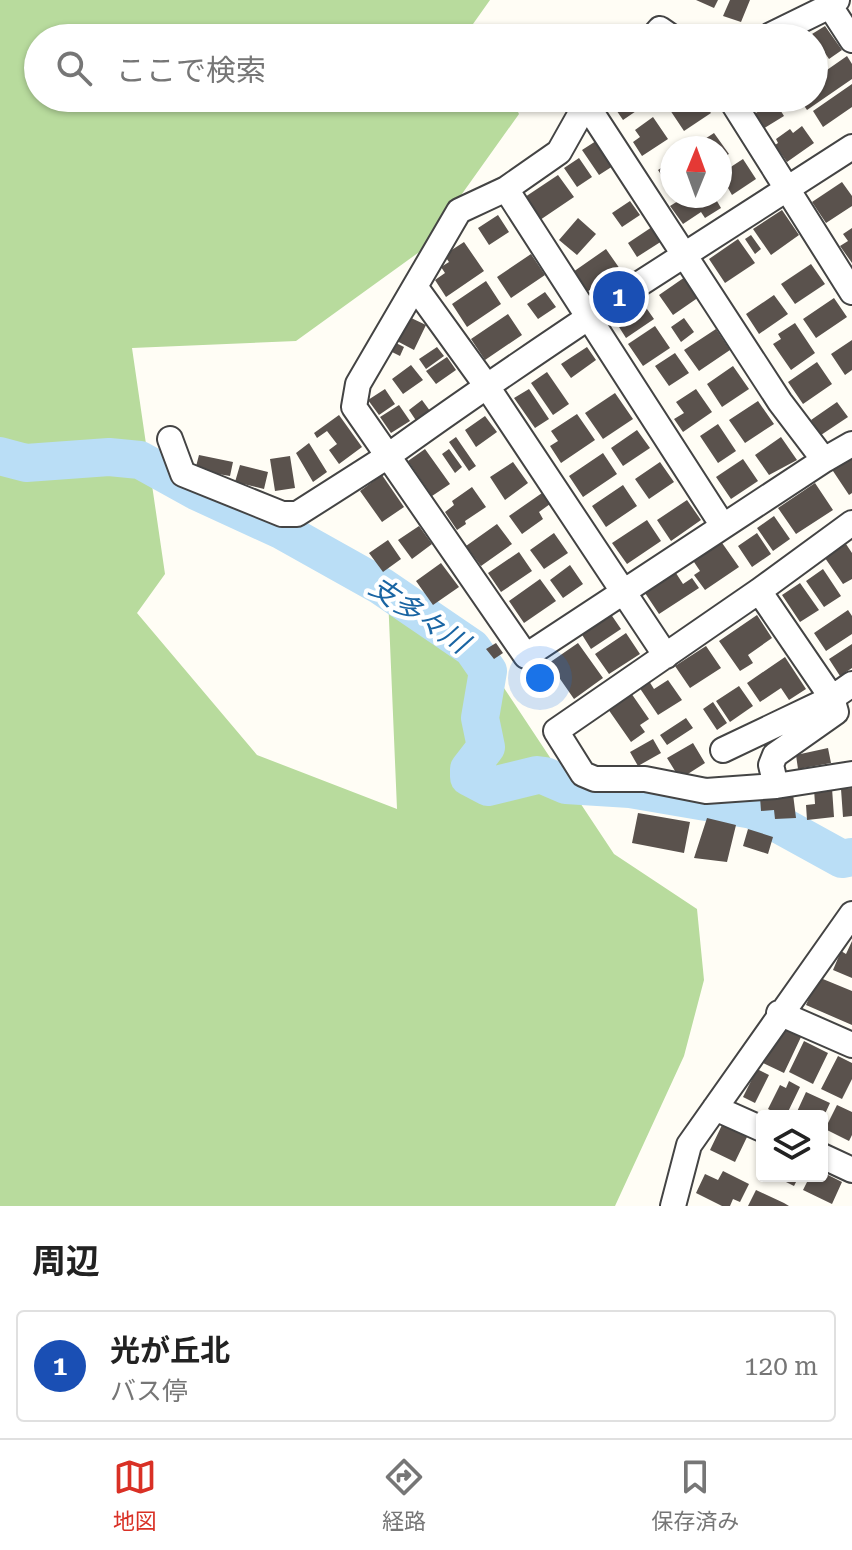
<!DOCTYPE html>
<html lang="ja">
<head>
<meta charset="utf-8">
<style>
	body { margin:0; font-family:"Roboto Serif","Noto Sans JP",serif; background:#f2f2f2; color:#222 }
	.controls { position:absolute; right:24px; bottom:24px; display:grid; overflow:hidden; border-radius:8px; box-shadow:0 2px 6px #0004 }
	.controls button { width:72px; height:72px; display:grid; place-items:center; padding:0; border:0; border-bottom:2px solid #e0e0e0; background:#fff; color:#222; font:40px sans-serif }
	.compass { position:absolute; left:660px; top:136px; width:72px; height:72px; border-radius:50%; background:#fff; box-shadow:0 2px 6px #0004; rotate:1deg }
	.you { position:absolute; left:540px; top:678px; width:28px; height:28px; margin:-20px; border:6px solid #fff; border-radius:50%; background:#1a73e8; box-shadow:0 0 0 12px #1a73e833 }
	.badge { display:grid; place-items:center; width:52px; height:52px; border-radius:50%; background:#d93025; color:#fff; font-size:26px; font-weight:700 }
	.pin { position:absolute; translate:-50% -50%; border:4px solid #fff; box-shadow:0 2px 8px #0006 }
	.list { margin:0; padding:0; list-style:none }
	h2 { display:flex; justify-content:space-between; align-items:center; height:104px; margin:0; padding:0 32px; font-size:34px }
	h2 small { font-size:26px; font-weight:400; color:#767676 }
	.list li { display:grid; grid-template-columns:52px 1fr auto; gap:24px; align-items:center; box-sizing:border-box; height:112px; margin:0 16px 16px; padding:0 16px; border:2px solid #e0e0e0; border-radius:8px }
	.list b { display:block; font-size:30px; white-space:nowrap }
	.list p { margin:0; font-size:26px; white-space:nowrap; color:#767676 }
	.list em { font-size:26px; font-style:normal; color:#767676 }
	.icon { flex:none; width:44px; height:44px; fill:none; stroke:currentColor; stroke-width:2; stroke-linecap:round; stroke-linejoin:round }
	.map { position:relative; flex:none; width:852px; height:1206px; overflow:hidden }
	.search { position:absolute; background:#fff; box-shadow:0 2px 6px #0004; left:24px; right:24px; top:24px; height:88px; display:flex; align-items:center; gap:20px; box-sizing:border-box; padding:0 28px; border-radius:44px; color:#767676; font-size:30px }
	.sheet { height:232px; background:#fff }
	nav { display:flex; justify-content:space-around; align-items:center; box-sizing:border-box; height:112px; border-top:2px solid #e0e0e0; background:#fff; font-size:22px; color:#767676 }
	nav a { display:grid; justify-items:center; gap:4px }
	nav .on { color:#d93025 }
	.map>svg:first-child { display:block }
</style>
</head>
<body>
<div class="map">
<svg width="852" height="1206" viewBox="0 0 852 1206">
	<rect width="100%" height="100%" fill="#fffdf5"/>
	<path fill="#b8db9d" d="M0,0H490L473,24L480,38H38V98H511L519,114L422,250L296,341L132,348L165,574L137,613L257,755L397,809L388,596L502,685L614,854L697,909L704,980L684,1056L615,1206H0Z"/>
	<g fill="none" stroke-linecap="round" stroke-linejoin="round">
		<path stroke="#badef6" stroke-width="38" d="M0,456L26,463L109,457L140,460L196,491L281,530L381,586L472,648L488,671L480,718L486,747L469,769V777L488,787L537,775L545,776L566,785L630,789L753,810L842,859L852,857"/>
	</g>
	<path fill="#5a524d" d="M696,0H718L714,8Z
		M730,0H750L741,22L723,16Z
		M825,26L842,50L829,59L812,34Z
		M814,41L825,57L814,64Z
		M847,56L852,64V79L807,110L799,98H814V79Z
		M852,84V107L823,127L813,111Z
		M608,98H640L645,105L623,120Z
		M688,98H700L711,113L684,131L670,110Z
		M763,98H786L789,103L779,108L784,116L761,130L752,115L763,109L758,101Z
		M653,117L668,139L642,156L633,142L640,137L635,130Z
		M802,126L814,143L787,162L775,145L778,143L776,139L790,129L793,133Z
		M714,133L729,154L720,159V148H691Z
		M596,141L613,166L599,175L582,150Z
		M579,158L592,177L577,187L564,168Z
		M743,159L756,179L732,195L720,174Z
		M672,161V191L658,170Z
		M558,175L574,197L540,220L525,197Z
		M842,182L852,196V206L826,223L812,202Z
		M686,196H714L721,208L705,218L701,212L683,224L670,206Z
		M630,201L640,215L622,227L612,213Z
		M782,210L799,235L771,255L753,229Z
		M498,215L509,232L489,245L478,228Z
		M578,218L596,234L577,255L559,240Z
		M652,227L662,241L637,257L628,243Z
		M852,228V263L840,246L848,241L843,234Z
		M751,235L761,249L755,254L745,239Z
		M738,239L755,263L725,283L709,259Z
		M464,242L484,271L446,297L435,280L445,273L441,267L449,262L444,255Z
		M606,249L620,269L587,292L573,272Z
		M531,254L545,275L511,298L497,277Z
		M811,264L825,284L795,304L781,284Z
		M685,277L699,297L673,315L659,295Z
		M486,281L501,304L467,327L452,304Z
		M545,292L556,307L538,319L527,304Z
		M774,295L788,314L759,334L746,314Z
		M834,298L847,317L816,338L803,319Z
		M640,299L654,319L626,338L619,327L624,324L617,314Z
		M508,314L522,335L485,360L471,339Z
		M407,316L426,325L414,350L395,340Z
		M684,318L694,332L681,342L671,327Z
		M795,323L815,353L791,370L773,344L781,339L778,334Z
		M655,326L670,348L643,366L628,344Z
		M716,329L730,350L699,371L684,350Z
		M852,340V370L845,375L831,354Z
		M396,343L404,347L400,356L392,352Z
		M437,347L444,356L426,369L419,359Z
		M587,347L596,360L571,378L561,364Z
		M675,353L689,373L669,386L655,366Z
		M447,357L456,370L436,384L426,371Z
		M817,362L832,384L803,404L788,382Z
		M411,365L423,380L403,394L392,379Z
		M733,366L749,389L722,407L707,384Z
		M547,372L569,404L553,415L531,383Z
		M385,389L395,404L379,415L368,400Z
		M529,389L549,419L535,428L514,398Z
		M696,389L712,412L683,432L674,419L684,413L676,402Z
		M615,393L633,419L603,439L585,413Z
		M422,400L433,415L419,425L409,410Z
		M758,401L774,424L745,443L729,420Z
		M837,402L848,417L821,435L811,420Z
		M399,405L410,421L391,433L380,417Z
		M577,414L595,440L561,463L550,446L558,441L551,431Z
		M339,415L362,447L339,464L329,450L337,444L327,431L317,438L314,433Z
		M485,416L497,432L476,447L465,430Z
		M718,424L736,451L718,463L700,436Z
		M637,430L650,448L623,466L611,448Z
		M456,437L476,466L469,471L449,442Z
		M781,437L797,460L769,475L755,455Z
		M309,443L327,472L313,482L296,453Z
		M425,449L450,484L432,496L408,461Z
		M449,449L462,467L455,473L442,454Z
		M603,453L617,474L583,497L569,476Z
		M852,454V493L849,495L831,468Z
		M199,455L233,462L230,476L218,474L217,480L194,474Z
		M290,456L295,488L275,491L270,459Z
		M743,459L758,481L731,499L716,477Z
		M513,462L528,483L505,500L490,477Z
		M660,462L674,482L649,499L635,479Z
		M240,465L268,472L264,489L235,482Z
		M382,475L404,507L382,522L360,491Z
		M815,483L833,510L796,534L778,508Z
		M623,485L637,506L606,527L592,506Z
		M472,487L486,507L465,521L466,524L457,530L445,512L454,505L452,501Z
		M542,493L550,504L539,512L543,519L522,534L509,516Z
		M687,500L701,520L671,541L657,520Z
		M774,516L790,539L773,551L757,528Z
		M647,520L661,541L627,564L612,543Z
		M497,524L512,544L481,566L466,546Z
		M419,526L432,544L412,559L398,540Z
		M554,533L568,553L544,569L530,550Z
		M757,533L771,554L752,567L738,546Z
		M388,540L401,559L383,572L369,553Z
		M720,540L739,567L705,590L694,575L700,571L692,559Z
		M846,544L852,553V579L843,584L825,558Z
		M519,552L532,571L501,592L488,573Z
		M441,563L459,587L433,605L416,581Z
		M570,565L583,584L563,598L550,580Z
		M823,569L841,596L824,607L806,581Z
		M674,570L683,584L692,578L699,588L659,614L643,590Z
		M540,579L556,601L524,623L509,601Z
		M800,583L819,610L800,622L782,595Z
		M608,610L621,629L591,649L579,630Z
		M848,610L852,616V634L826,651L814,633Z
		M757,615L772,638L748,655L753,663L740,671L719,641Z
		M626,633L640,654L609,674L595,654Z
		M496,643L503,653L494,659L486,649Z
		M578,643L603,678L574,699L549,663Z
		M852,644V668L840,676L829,659Z
		M706,646L721,668L690,688L675,666Z
		M785,657L806,689L789,700L781,688L760,702L747,683Z
		M668,680L682,700L658,715L639,687L649,681L654,689Z
		M739,686L753,706L730,722L716,701Z
		M631,693L649,719L640,725L645,732L631,742L608,709Z
		M713,702L727,723L717,730L703,709Z
		M686,718L693,728L667,745L660,735Z
		M653,739L661,753L638,766L630,752Z
		M693,743L705,763L680,779L667,758Z
		M828,748L831,763L798,769L796,755Z
		M832,788L834,817L807,820L806,805L815,804L814,789Z
		M852,788V816L843,817L841,789Z
		M793,794L796,818L775,819L774,810L761,811L760,797Z
		M638,813L690,822L684,853L632,843Z
		M707,818L736,825L727,862L694,858Z
		M748,829L773,837L768,854L743,846Z
		M852,941V978L833,970L841,951L846,954Z
		M818,977L852,991V1025L806,1005Z
		M780,1027L801,1037L784,1073L763,1063Z
		M804,1041L828,1053L813,1084L789,1072Z
		M838,1056L852,1063V1079L842,1099L821,1089Z
		M757,1069L769,1075L755,1103L743,1097Z
		M789,1081L800,1087L786,1116H782L768,1109L780,1085L786,1088Z
		M806,1092L830,1103L824,1116H795Z
		M837,1105L852,1112V1135L849,1141L825,1129Z
		M722,1125L747,1137L735,1162L710,1150Z
		M723,1171L749,1184L740,1202L733,1199L730,1206H722L696,1193L705,1174L718,1180Z
		M822,1172L842,1182L832,1204L803,1190L810,1176H822Z
		M774,1176H799L794,1186Z
		M756,1190L784,1203L789,1206H748Z"/>
	<g fill="none" stroke-linecap="round" stroke-linejoin="round">
		<g stroke="#444" stroke-width="28">
			<path id="minor" d="M837,0L830,6L852,40
				M652,38L660,29L673,38
				M765,38L830,6
				M591,98L586,104L780,402L824,460L852,444
				M730,98L852,292
				M506,189L559,152L586,104
				M416,288L486,385L666,656
				M170,439L183,474L282,514H297L388,456L526,656L824,460
				M852,523L759,591L556,731L583,774L595,779H645L706,791L776,786L852,774
				M723,526L506,189L459,211L358,384L354,407L388,456C464,401 541,349 619,297L852,147
				M759,591L832,698L836,712L775,755L771,765L776,786
				M723,750L832,698L852,684
				M779,1013L852,1045
				M715,1108L762,1129
				M822,1156L852,1170
				M673,1206L689,1145L852,914"/>
		</g>
		<use href="#minor" stroke="#fff" stroke-width="24"/>
	</g>
	<g text-anchor="middle" dominant-baseline="central" stroke-width="8" stroke-linejoin="round" paint-order="stroke">
		<g font-size="28" font-style="italic" fill="#1a65a3" stroke="#fff">
			<text transform="translate(419 615) rotate(34)">支多々川</text>
		</g>
	</g>
</svg>
<div class="controls">
<button><svg class="icon" aria-label="layers" viewBox="0 0 24 24"><path d="M12 4l9 5-9 5-9-5zM3 14l9 5 9-5"/></svg></button>
</div>
<svg class="compass" viewBox="-18 -18 36 36"><path d="M0-13l5 13h-10z" fill="#e53935"/><path d="M0 13l5-13h-10z" fill="#767676"/></svg>
<div class="you"></div>
<div class="pin badge" style="left:619px;top:297px;background:#1a4fb4">1</div>
<div class="search"><svg class="icon" aria-label="search" viewBox="0 0 24 24"><circle cx="10" cy="10" r="6"/><path d="M15 15l6 6"/></svg>ここで検索</div>
</div>
<section class="sheet">
<h2>周辺<small></small></h2>
<ul class="list">
<li><span class="badge" style="background:#1a4fb4">1</span><div><b>光が丘北</b><p>バス停</p></div><em>120 m</em></li>
</ul>
</section>
<nav>
<a class="on"><svg class="icon" aria-label="map" viewBox="0 0 24 24"><path d="M3 6l6-2 6 2 6-2v14l-6 2-6-2-6 2zM9 4v14M15 6v14"/></svg>地図</a>
<a><svg class="icon" aria-label="directions" viewBox="0 0 24 24"><path d="M12 3l9 9-9 9-9-9zM9 14v-3h6M13 9l2 2-2 2"/></svg>経路</a>
<a><svg class="icon" aria-label="saved" viewBox="0 0 24 24"><path d="M7 4h10v16l-5-4-5 4z"/></svg>保存済み</a>
</nav>
</body>
</html>
